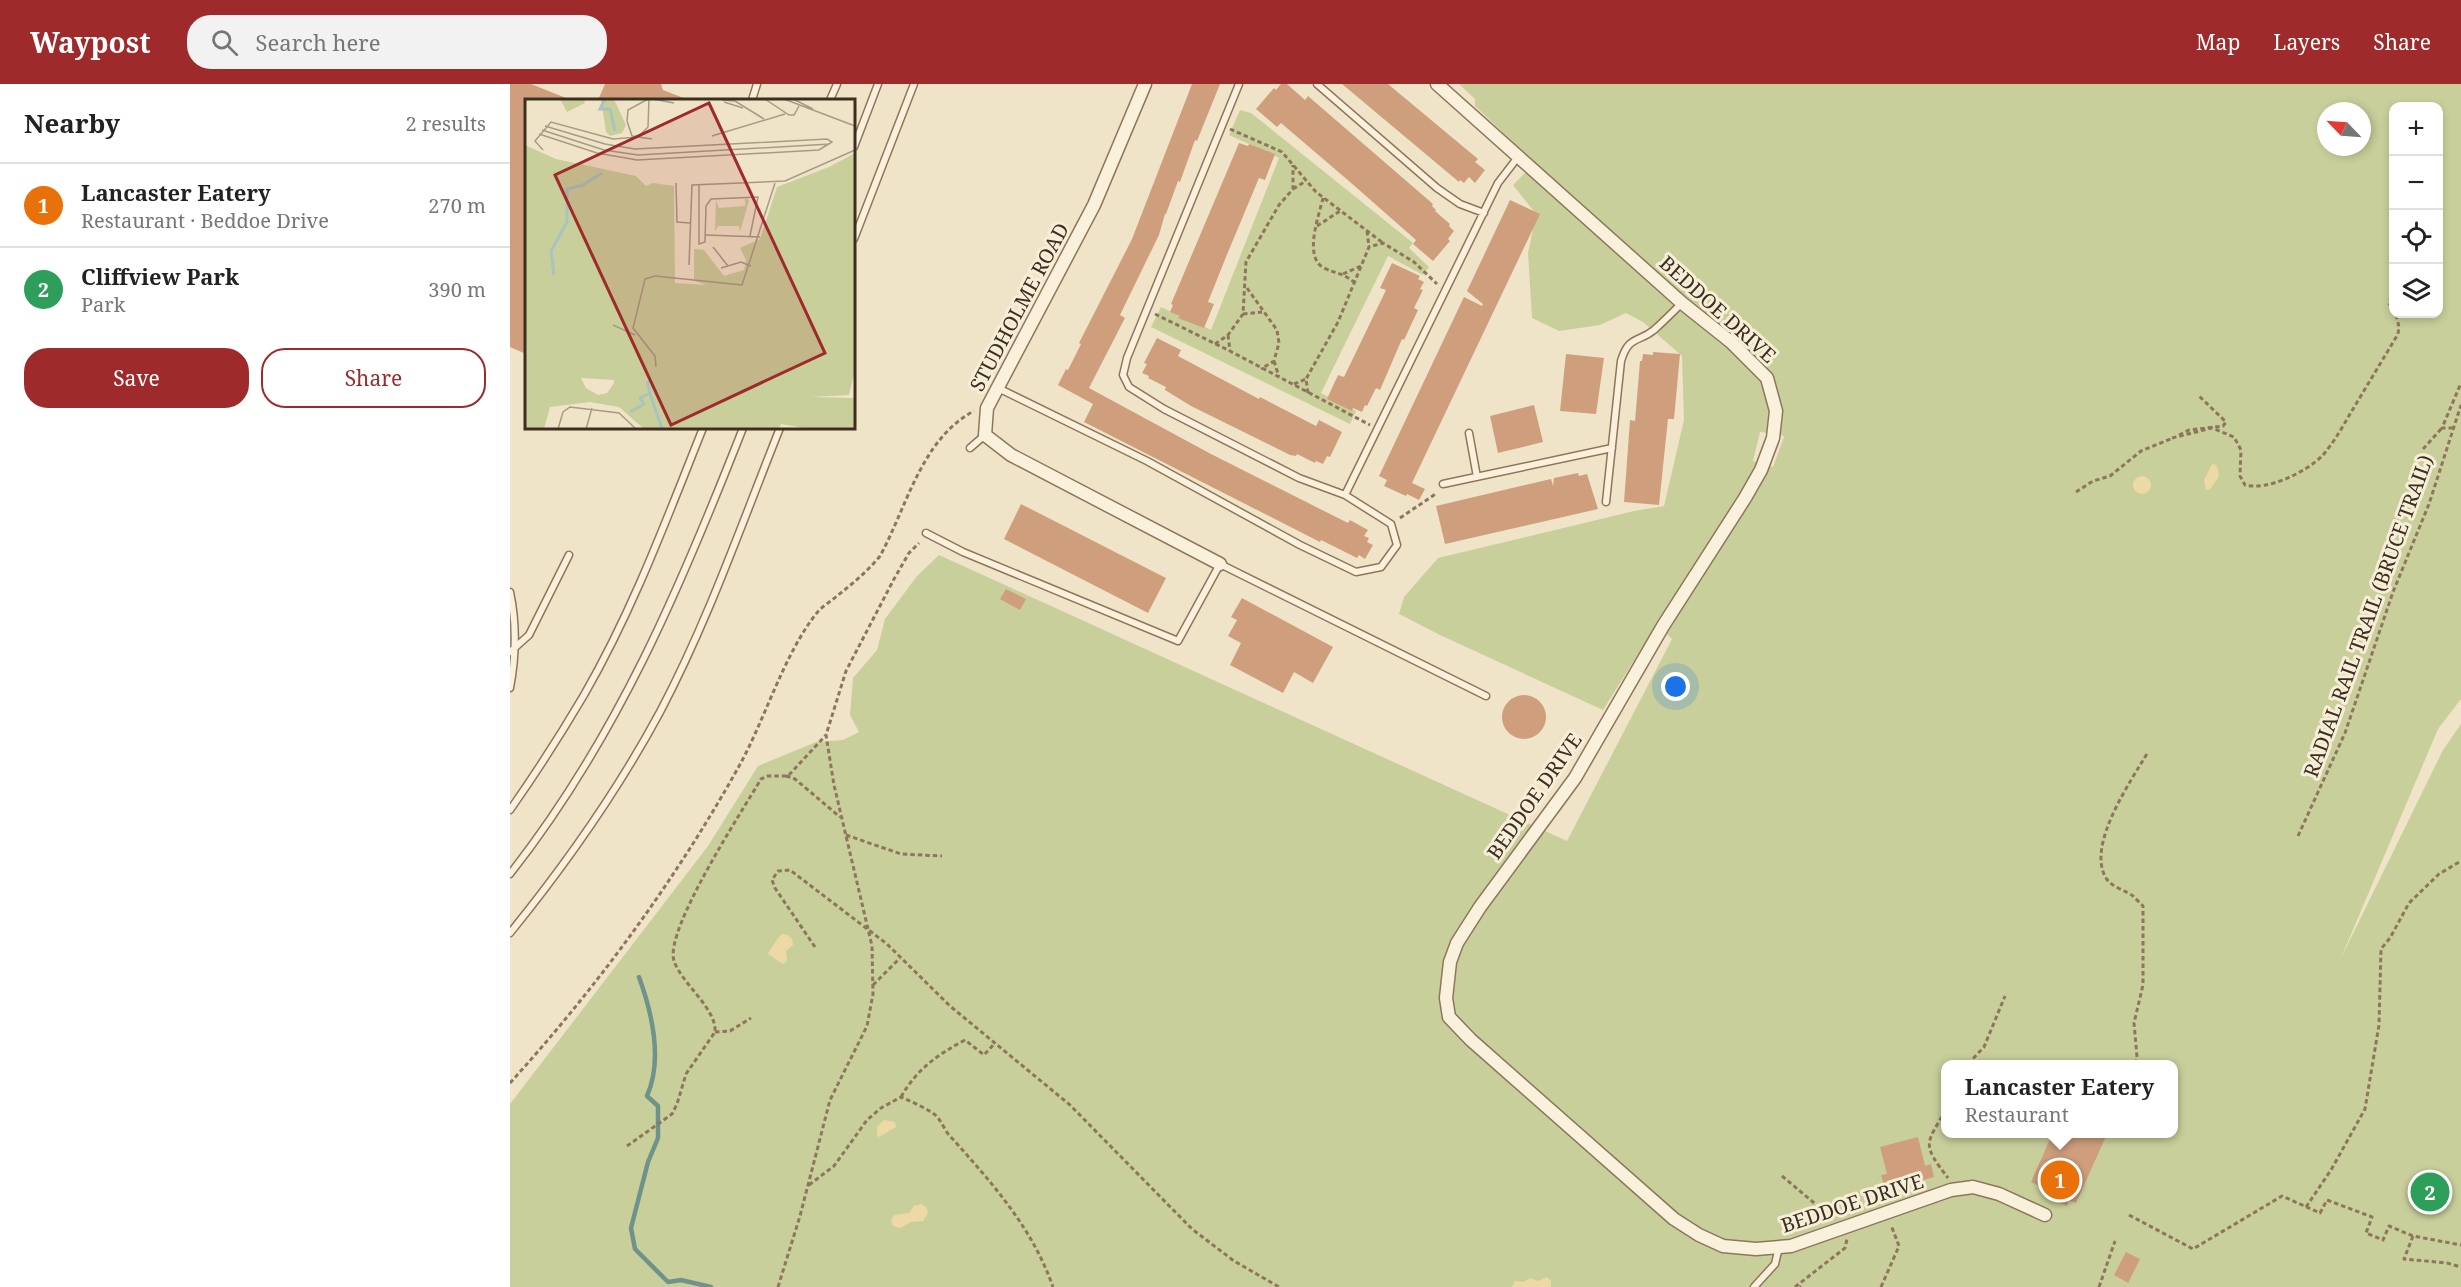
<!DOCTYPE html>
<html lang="en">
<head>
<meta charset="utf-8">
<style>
	:root { --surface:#fff; --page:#f2f2f2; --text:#222; --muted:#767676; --line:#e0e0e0; --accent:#9e2a2b }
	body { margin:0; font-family:"Noto Serif",serif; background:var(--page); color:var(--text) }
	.controls { position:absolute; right:18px; top:18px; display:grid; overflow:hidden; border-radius:12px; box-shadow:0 3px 9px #0003 }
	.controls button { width:54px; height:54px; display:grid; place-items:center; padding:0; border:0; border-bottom:2px solid var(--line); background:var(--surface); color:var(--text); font:30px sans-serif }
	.compass { position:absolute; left:1807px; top:18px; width:54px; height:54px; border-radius:50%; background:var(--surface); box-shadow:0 3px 9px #0003; rotate:295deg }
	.you { position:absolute; left:1166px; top:603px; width:21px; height:21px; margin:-15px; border:4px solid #fff; border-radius:50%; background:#1a73e8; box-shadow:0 0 0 9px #1a73e833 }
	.badge { display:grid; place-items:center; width:39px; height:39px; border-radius:50%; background:var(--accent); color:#fff; font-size:20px; font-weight:700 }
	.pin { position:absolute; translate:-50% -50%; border:3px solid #fff; box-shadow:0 2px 6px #0006 }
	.popup { position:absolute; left:1431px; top:976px; width:237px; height:78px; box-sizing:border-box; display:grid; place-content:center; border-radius:12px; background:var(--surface); filter:drop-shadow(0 2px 4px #0005); font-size:20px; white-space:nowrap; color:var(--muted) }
	.popup b { font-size:22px; color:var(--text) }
	.popup::after { content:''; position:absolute; left:50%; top:100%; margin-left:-12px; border:12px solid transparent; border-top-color:var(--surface) }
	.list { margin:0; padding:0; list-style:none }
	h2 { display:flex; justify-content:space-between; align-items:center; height:78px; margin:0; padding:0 24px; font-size:26px }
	h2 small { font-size:20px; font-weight:400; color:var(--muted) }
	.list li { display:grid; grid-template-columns:39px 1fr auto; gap:18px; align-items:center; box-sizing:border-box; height:84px; padding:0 24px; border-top:2px solid var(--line) }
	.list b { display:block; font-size:22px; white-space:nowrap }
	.list p { margin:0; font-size:20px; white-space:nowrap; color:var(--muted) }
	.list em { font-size:20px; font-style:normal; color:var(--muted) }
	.actions { display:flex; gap:12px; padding:18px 24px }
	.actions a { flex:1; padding:14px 0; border:2px solid var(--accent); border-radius:24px; text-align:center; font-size:21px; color:var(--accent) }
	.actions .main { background:var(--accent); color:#fff }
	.icon { flex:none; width:33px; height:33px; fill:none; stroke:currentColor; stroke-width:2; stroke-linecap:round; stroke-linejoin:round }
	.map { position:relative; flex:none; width:1951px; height:1203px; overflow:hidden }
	header { display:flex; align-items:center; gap:36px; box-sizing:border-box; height:84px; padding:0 30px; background:var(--accent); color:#fff }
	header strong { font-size:28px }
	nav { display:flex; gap:33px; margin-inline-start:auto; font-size:21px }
	.search { width:420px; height:54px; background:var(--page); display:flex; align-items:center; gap:15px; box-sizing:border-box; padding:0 21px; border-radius:24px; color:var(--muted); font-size:22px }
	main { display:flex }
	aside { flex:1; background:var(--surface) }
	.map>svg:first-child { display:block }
	.green { fill:#c9cf9b; fill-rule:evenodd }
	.sand { fill:#ecd9a5 }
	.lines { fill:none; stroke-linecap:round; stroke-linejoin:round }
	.stream { stroke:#6f938a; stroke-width:4.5 }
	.building { fill:#cf9f7d }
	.lane-casing { stroke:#8d765c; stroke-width:9 }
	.street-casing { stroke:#8d765c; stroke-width:15 }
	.path { stroke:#8d765c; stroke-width:3; stroke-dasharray:4.5 3; stroke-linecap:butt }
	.lane { stroke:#faf1dc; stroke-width:6 }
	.street { stroke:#faf1dc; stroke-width:12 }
	.labels { text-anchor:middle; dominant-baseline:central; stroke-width:6; stroke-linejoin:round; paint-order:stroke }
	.street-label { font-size:20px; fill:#3d2e20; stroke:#f7eed8 }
	.inset-river { fill:none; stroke:#a9c4bc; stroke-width:3 }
	.inset-road { fill:none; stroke:#a89b85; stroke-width:1.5 }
	.view { fill:#9e2a2b; fill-opacity:0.15; stroke:#9e2a2b; stroke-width:3 }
	.inset-edge { fill:none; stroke:#3d2e20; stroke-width:3 }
</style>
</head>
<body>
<header>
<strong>Waypost</strong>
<div class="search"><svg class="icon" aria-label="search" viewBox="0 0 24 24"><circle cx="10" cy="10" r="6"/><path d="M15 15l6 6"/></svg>Search here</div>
<nav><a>Map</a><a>Layers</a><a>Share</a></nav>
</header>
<main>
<aside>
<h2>Nearby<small>2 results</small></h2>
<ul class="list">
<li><span class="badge" style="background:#e8710a">1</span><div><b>Lancaster Eatery</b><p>Restaurant · Beddoe Drive</p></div><em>270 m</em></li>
<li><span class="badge" style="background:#2e9e5b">2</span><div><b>Cliffview Park</b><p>Park</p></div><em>390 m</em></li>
</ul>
<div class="actions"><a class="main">Save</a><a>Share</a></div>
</aside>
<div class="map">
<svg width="1951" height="1203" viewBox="0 0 1951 1203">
	<rect width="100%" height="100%" fill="#f0e4c8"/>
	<path class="green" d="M949,0H1951V615L1928,645L1831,874L1933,666L1951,640V1203H0V1020L198,762L248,682L306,658L333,656L349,648L340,631L343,594L367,566L375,535L407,492L429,471L1057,757L1162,555L1147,540L1093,626L930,551L889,530L894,513L928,474L1124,427L1154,422L1174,336L1172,272L1133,238L1116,229L1090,241L1049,247L1022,234L1018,169L1026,130L1003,101L1025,79L965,22V15ZM1884,22H1928V230H1884ZM1816,27H1852V63H1816ZM1250,348L1272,351L1274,353L1263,383L1243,377ZM1436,980H1664V1050H1436Z
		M730,26L741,29L903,159L899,164L919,183L913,191L878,172L811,309L846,327L840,340L641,243L651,223L701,246L769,74L719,51Z"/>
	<path class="sand" d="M1702,380L1706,381C1712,392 1707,396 1700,405L1696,406L1694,396Z
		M1623 401a9 9 0 1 1 18 0a9 9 0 1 1-18 0Z
		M272,850L278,851L282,855L283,861L276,867L277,877L273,880L258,870C259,867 269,852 272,850Z
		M374,1036L385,1038L386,1043L369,1053L367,1051V1043Z
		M411,1120L416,1123L418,1129L413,1137L401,1138L390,1144L383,1142L381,1137L384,1131L399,1129L404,1122Z
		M1037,1193L1041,1197V1203H1002L1005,1197L1013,1198L1020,1194L1028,1197Z"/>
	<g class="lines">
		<path class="stream" d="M129,893C142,929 153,976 137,1012L148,1022V1054L138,1078L121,1144L125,1165L158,1198L171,1196L201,1203"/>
	</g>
	<path class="building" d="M0,0H21L61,16H16V270L0,263Z
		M95,0H151L153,6L179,16H88Z
		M682,0H710L687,57L685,56L670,98L668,97L656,130H655L649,151L610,231L615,234L579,304L701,370L838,439L840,436L858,446L854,452L859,454L857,458L863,461L855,475L849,471L847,474L811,456L810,458L574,338L583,320L548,301L556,285L558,286L571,260L569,259L622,155Z
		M771,0H777L795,16L798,12L923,120L922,122L926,126L925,127L940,140L939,142L944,147L938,155L940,157L923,177L903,160L906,156L840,98L771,39L767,43L746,25L764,4L766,6Z
		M832,0H878L968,75L965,78L975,86L965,99L959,93L954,99L950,96L949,98Z
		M729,59L738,62L739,60L765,70L755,96L749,94L716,173L698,218L704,220L694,244L668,234L670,232L660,228L663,221L661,220Z
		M1000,116L1030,130L902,399L915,405L909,416L897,410L896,412L874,402L877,396L869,392L954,213L972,222L973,220L957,207Z
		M882,179L910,192L908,195L914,198L910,205L913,206L904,224L908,226L894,256L892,255L870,306L866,304L857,322L855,321L852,328L843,324L842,327L817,315L828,291L834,293L876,206L870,204Z
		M647,254L671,266L668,272L749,315L750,313L806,342L809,336L832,348L820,373L817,372L813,380L806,377L805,379L787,370L786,372L780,371L681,322L655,306L656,303L638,294L639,292L632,289L637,280L634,279Z
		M1143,268L1170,270L1164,335H1158L1149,421L1114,418L1120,336L1125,337L1130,277H1132L1133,270L1143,271Z
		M1056,270L1094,274L1086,330L1050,327Z
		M1024,321L1033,358L988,369L980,332Z
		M1068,389L1069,392L1077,390L1088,425L935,460L926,422L1041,395L1043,402L1044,394Z
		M511,420L656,494L638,529L494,455Z
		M496,505L516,515L510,526L490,515Z
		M732,514L823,563L803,599L784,588L773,609L720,581L731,559L718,552L727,536L721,533Z
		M992 633a22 22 0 1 1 44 0a22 22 0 1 1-44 0Z
		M1556,1050H1597L1566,1119L1559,1116L1557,1122L1544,1116L1547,1110L1521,1098L1540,1055L1551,1060Z
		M1408,1053L1415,1082L1421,1080L1424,1093L1375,1106L1371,1091L1377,1090L1370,1063Z
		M1616,1168L1630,1175L1618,1199L1604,1191Z"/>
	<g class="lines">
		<g class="lane-casing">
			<path id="lane" d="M807,0L927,104L950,120L974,129
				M242,16L247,0
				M320,16L327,0
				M344,63L368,0
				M344,155L404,0
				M488,304L637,377L790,461L846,488L871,483L887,461L881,440L835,411L789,394L654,325L619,303L613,291L617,274L729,0
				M959,349L967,393
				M460,364L475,351
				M933,400L1102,364
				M835,411L988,99L1008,73
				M1096,418L1111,277C1119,251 1128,259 1144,246C1154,237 1163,228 1172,219
				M416,449L453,468L668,557L710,480L976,612
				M0,508C7,541 6,572 0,604
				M0,568L19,551L59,471
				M0,726C26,689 51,650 74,611C123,526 157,434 193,344
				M0,790C107,654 171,502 233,344
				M0,849C56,780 108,706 150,628C198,537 232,439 270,344
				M1244,1203L1265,1180L1269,1163"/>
		</g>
		<g class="street-casing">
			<path id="street" d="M635,0L584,121L477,324L475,351L501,371L710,480
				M927,0L1172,219L1221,258L1257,294L1266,327L1263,354L1251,386L1235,414L1153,542L1065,694L970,823L947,859L940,878L936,914L939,933L961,956L1164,1135L1189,1151L1213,1162L1246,1165L1281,1162L1441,1106L1463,1103L1489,1110L1535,1131"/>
		</g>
		<path class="path" d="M720,45L772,68L806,108L873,159
			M783,105L796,97
			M813,114C809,132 793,173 814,184C826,190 831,188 844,198
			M807,142L830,127
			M857,147L859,163
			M833,190L851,182
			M737,204L767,246L769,259L764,277L751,285
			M1884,205L1879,219L1884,227
			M645,230L720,267L860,341
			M733,230L752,228
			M718,251L720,267
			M705,260L718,251L733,230L736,178L769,121L783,105V81
			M764,277L769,293
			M784,300L796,295
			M798,309L796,295L828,238L859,163L873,159L904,178L927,200
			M1943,344H1932L1951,299
			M1669,351L1679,346L1713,342L1716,338L1688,311
			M1662,354L1702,344L1724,353L1731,366L1730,392L1735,401C1757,407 1797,388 1813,371C1825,357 1834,340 1843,325C1858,300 1873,275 1888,250L1889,243L1886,230
			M1913,365L1932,344
			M1566,408L1583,397L1600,392L1631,367L1663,354
			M890,434L927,409
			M276,692L285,695L330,733
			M336,751L391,770L432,772
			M1788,752L1835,649L1883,508L1919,420L1951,321
			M305,863L265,804L262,796L268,787L280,786L377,860L440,922L560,1021L682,1145L724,1177L769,1203
			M363,901L390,874
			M205,948L220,947L241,934
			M1458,980L1474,963L1495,912
			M1625,980L1627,973L1624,939L1633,901V822C1630,819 1626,815 1623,812C1615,806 1601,803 1596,794C1576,761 1621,697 1638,668
			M0,999C87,903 165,797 228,684C255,636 273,572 306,530C311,523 320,518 327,512C342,500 357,488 370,472C397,423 411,355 464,327
			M391,1013C407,985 427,971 455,956L474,971L484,960
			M1436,1026C1415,1061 1412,1060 1438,1094
			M117,1062L162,1030L167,1020L176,990L205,948C207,925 172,900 164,877C154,846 233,726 251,695L258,692H278L316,651
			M1272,1092L1322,1134
			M299,1101L324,1082L357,1036L371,1024L391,1013C402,1018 414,1023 424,1030C431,1035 434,1046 440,1052C482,1099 522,1143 543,1203
			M1796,1123L1821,1086L1855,1025L1869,941L1871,865L1880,854L1899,819L1929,790L1951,777
			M1619,1131L1683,1165L1772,1112L1810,1129L1817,1116L1862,1133L1856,1149L1873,1156L1879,1142L1903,1152L1951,1161
			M1903,1152L1894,1175L1937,1179L1951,1183
			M268,1203L290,1132L320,1016L357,942L363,910L362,862L324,701L316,651L336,587L384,495L399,469L409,459
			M1285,1203L1335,1164L1337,1155
			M1290,1203L1291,1202
			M1371,1203L1389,1162L1381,1141
			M1589,1203L1605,1157"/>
		<use href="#lane" class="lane"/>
		<use href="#street" class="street"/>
	</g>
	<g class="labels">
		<g class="street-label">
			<text transform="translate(509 223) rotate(-62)">STUDHOLME ROAD</text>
			<text transform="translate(1208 225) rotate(42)">BEDDOE DRIVE</text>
			<text transform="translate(1858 532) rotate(-70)">RADIAL RAIL TRAIL (BRUCE TRAIL)</text>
			<text transform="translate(1024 712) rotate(-55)">BEDDOE DRIVE</text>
			<text transform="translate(1342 1119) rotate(-18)">BEDDOE DRIVE</text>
		</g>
	</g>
	<g transform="translate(15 15)">
		<rect width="330" height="330" fill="#f0e4c8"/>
		<path d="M35,0H59L60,4L42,13ZM76,0H89L101,26L97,34L85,37L81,33ZM0,46L31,60L111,77L121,87L128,84L149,87L150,184L182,186L169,182V150L179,151L199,177L219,171L221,161L215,149L235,140L252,88L304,68L330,54L329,275L324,296L286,298L329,299L330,330H285L256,325L254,330H119L94,308L65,303L25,308L19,330H0ZM56,279L89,281V284L82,294L73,296L61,289ZM220,99L224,101L215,133L214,127H193L190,132L191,101L194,109L220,107Z" fill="#c9cf9b" fill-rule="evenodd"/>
		<path class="inset-river" d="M80,0L75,10H85L90,32M29,176L26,152L42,123V90L58,86L77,74M125,295L137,330M105,313L119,305L115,299L125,294L122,282"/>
		<path class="inset-road" d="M123,0L103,11L102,22L107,37L127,40M128,0L149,4M240,0L264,16H269L274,7M259,0L330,27M268,0L288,10M197,1L210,2L239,20M199,3L218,9M17,31L79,51L113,56L305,45M14,35L72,54L112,61L294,51L307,43L302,40L110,50L80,45L20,27M187,37L260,15M18,51L10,42L26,23L88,40L113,38L123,28L124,0M151,84L152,123L165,124M174,85V145L180,143L181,107L186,100L233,98L225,137M181,136L235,138M188,148L203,167M164,166L167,86L260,82L330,51M196,169L216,163L226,167M88,226L110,236M131,268L130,257L108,229L120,180L130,177L217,186L250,84M33,330L38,313L45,308L94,314L111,330M61,330L67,309"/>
		<path class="view" d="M184,4L300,254L146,326L30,76Z"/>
		<rect width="330" height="330" class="inset-edge"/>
	</g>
</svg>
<div class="controls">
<button>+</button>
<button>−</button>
<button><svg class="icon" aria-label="locate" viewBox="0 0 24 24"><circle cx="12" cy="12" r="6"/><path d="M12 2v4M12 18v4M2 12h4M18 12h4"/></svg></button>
<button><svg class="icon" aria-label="layers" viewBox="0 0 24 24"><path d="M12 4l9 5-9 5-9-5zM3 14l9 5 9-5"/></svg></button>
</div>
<svg class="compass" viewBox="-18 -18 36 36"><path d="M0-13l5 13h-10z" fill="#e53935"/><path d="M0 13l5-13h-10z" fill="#767676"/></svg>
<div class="you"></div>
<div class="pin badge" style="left:1550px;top:1096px;background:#e8710a">1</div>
<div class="popup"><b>Lancaster Eatery</b>Restaurant</div>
<div class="pin badge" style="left:1920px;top:1108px;background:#2e9e5b">2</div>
</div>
</main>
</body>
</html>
